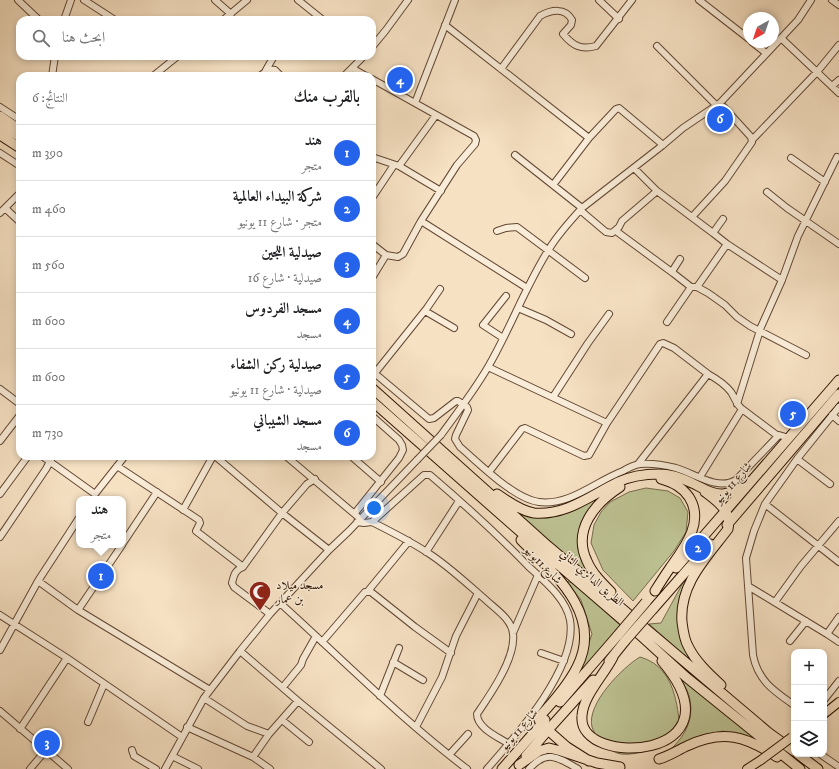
<!DOCTYPE html>
<html lang="ar">
<head>
<meta charset="utf-8">
<style>
	:root { --surface:#fff; --page:#f6f6f6; --text:#202124; --muted:#757577; --line:#e0e0e0; --accent:#2563eb }
	body { margin:0; font-family:"IM FELL DW Pica",Amiri,serif; background:var(--page); color:var(--text); direction:rtl }
	.controls { position:absolute; right:12px; bottom:12px; display:grid; overflow:hidden; border-radius:8px; box-shadow:0 2px 6px #0003 }
	.controls button { width:36px; height:36px; display:grid; place-items:center; padding:0; border:0; border-bottom:1px solid var(--line); background:var(--surface); color:var(--text); font:20px sans-serif }
	.compass { position:absolute; left:743px; top:12px; width:36px; height:36px; border-radius:50%; background:var(--surface); box-shadow:0 2px 6px #0003; rotate:220deg }
	.you { position:absolute; left:374px; top:508px; width:14px; height:14px; margin:-10px; border:3px solid #fff; border-radius:50%; background:#1a73e8; box-shadow:0 0 0 6px #1a73e833 }
	.badge { display:grid; place-items:center; width:26px; height:26px; border-radius:50%; background:var(--accent); color:#fff; font-size:13px; font-weight:700 }
	.pin { position:absolute; translate:-50% -50%; border:2px solid #fff; box-shadow:0 1px 4px #0006 }
	.popup { position:absolute; left:76px; top:496px; width:50px; height:52px; box-sizing:border-box; display:grid; place-content:center; border-radius:8px; background:var(--surface); filter:drop-shadow(0 1px 3px #0005); font-size:13px; white-space:nowrap; color:var(--muted) }
	.popup b { font-size:15px; color:var(--text) }
	.popup::after { content:''; position:absolute; left:50%; top:100%; margin-left:-8px; border:8px solid transparent; border-top-color:var(--surface) }
	.list { margin:0; padding:0; list-style:none }
	h2 { display:flex; justify-content:space-between; align-items:center; height:52px; margin:0; padding:0 16px; font-size:17px }
	h2 small { font-size:13px; font-weight:400; color:var(--muted) }
	.list li { display:grid; grid-template-columns:26px 1fr auto; gap:12px; align-items:center; box-sizing:border-box; height:56px; padding:0 16px; border-top:1px solid var(--line) }
	.list b { display:block; font-size:15px; white-space:nowrap }
	.list p { margin:0; font-size:13px; white-space:nowrap; color:var(--muted) }
	.list em { font-size:13px; font-style:normal; color:var(--muted) }
	.icon { flex:none; width:22px; height:22px; fill:none; stroke:currentColor; stroke-width:2; stroke-linecap:round; stroke-linejoin:round }
	.map { position:relative; flex:none; width:839px; height:769px; overflow:hidden; direction:ltr }
	.search { position:absolute; background:var(--surface); box-shadow:0 2px 6px #0003; left:16px; top:16px; width:360px; height:44px; display:flex; align-items:center; gap:10px; box-sizing:border-box; padding:0 14px; border-radius:12px; color:var(--muted); font-size:15px }
	.panel { position:absolute; background:var(--surface); box-shadow:0 2px 6px #0003; left:16px; top:72px; width:360px; height:388px; border-radius:12px; direction:rtl }
	.map>svg:first-child { display:block }
	.green { fill:#bdc293; stroke:#766b4b }
	.lines { fill:none; stroke-linecap:round; stroke-linejoin:round }
	.minor-casing { stroke:#624733; stroke-width:8 }
	.major-casing { stroke:#301403; stroke-width:10 }
	.highway-casing { stroke:#301403; stroke-width:11 }
	.minor { stroke:#f9ecd8; stroke-width:6 }
	.major { stroke:#f6e1c3; stroke-width:8 }
	.highway { stroke:#f6e1c3; stroke-width:9 }
	.minor-bridge-casing { stroke:#624733; stroke-width:8; stroke-linecap:butt }
	.major-bridge-casing { stroke:#301403; stroke-width:10; stroke-linecap:butt }
	.highway-bridge-casing { stroke:#301403; stroke-width:11; stroke-linecap:butt }
	.minor-bridge { stroke:#f9ecd8; stroke-width:6 }
	.major-bridge { stroke:#f6e1c3; stroke-width:8 }
	.highway-bridge { stroke:#f6e1c3; stroke-width:9 }
	.labels { text-anchor:middle; dominant-baseline:central; stroke-width:3; stroke-linejoin:round; paint-order:stroke }
	.street-label { font-size:12px; fill:#301403; stroke:#f9ecd8 }
	.poi-label { font-size:12px; fill:#301403; stroke:#f9ecd8; text-anchor:start }
</style>
</head>
<body>
<div class="map">
<svg width="839" height="769" viewBox="0 0 839 769">
	<rect width="100%" height="100%" fill="#f6e1c3"/>
	<filter id="stains"><feTurbulence type="fractalNoise" baseFrequency=".005" numOctaves="4"/><feColorMatrix values="0 0 0 0 .2 0 0 0 0 .09 0 0 0 0 .02 0 0 0 .5 -.17"/></filter>
	<radialGradient id="worn" r=".72"><stop offset=".6" stop-color="#630" stop-opacity="0"/><stop offset="1" stop-color="#630" stop-opacity=".3"/></radialGradient>
	<path class="green" d="M613,487C605,494 594,502 588,511C570,535 580,556 593,579L508,505L526,514L567,513L581,507Z
		M646,488L668,491L680,498L688,512L686,532L674,551L633,601L603,570L591,543L594,525L601,512L610,502L629,492Z
		M685,579L687,580L678,618L707,675L649,624L661,623Z
		M566,581L573,583L620,625L577,677L592,634L581,600Z
		M640,657C669,665 676,693 679,720C673,728 668,737 660,744C652,751 627,757 617,753C607,749 595,737 592,727C586,704 623,667 640,657Z
		M678,674L764,744L723,731L713,733L669,751C684,737 694,721 690,700C689,691 682,682 678,674Z"/>
	<g class="lines">
		<g class="minor-casing">
			<path id="minor" d="M18,0L39,20
				M84,0L115,20
				M215,0L231,14
				M298,0L323,20
				M599,0L619,19
				M699,0L749,39
				M832,0L839,5
				M64,20L71,0
				M223,20L247,0
				M445,25L589,138
				M781,38L839,93
				M752,42L766,53
				M657,46L716,105
				M372,47L386,30L408,0
				M352,68L364,56
				M501,69L540,16C551,10 565,7 572,20L571,25L563,34C573,46 581,50 596,46L632,0
				M266,70L274,56
				M52,76L55,56
				M153,76L178,56
				M260,76L269,69L275,70L281,76
				M344,76L352,68L366,76
				M372,79L474,136L476,140L475,144L457,165L421,221L403,254L398,257L386,255L372,244
				M832,86L839,80
				M415,103L455,0
				M0,107L20,120
				M752,140L817,72L839,45
				M0,153L20,166
				M515,155L582,208
				M372,157L399,166L441,191
				M791,158L825,182
				M399,166L436,115
				M634,168L657,191
				M553,185L589,138L616,109L619,108L663,145
				M767,192L787,208L839,244
				M372,198L394,165
				M5,208L20,222
				M580,210L606,232L612,233L619,227L622,221L657,191L713,233
				M0,213L20,193
				M692,217L725,181L752,142L751,137L720,103
				M723,219L713,233L727,244L782,280
				M421,221L527,288
				M497,231L506,228L517,227L585,278
				M616,231L673,273
				M680,259L673,270V273L691,287H697L708,293L725,305L737,317L750,326L806,355
				M372,278L386,255
				M697,287L727,244
				M518,308L546,320L571,334
				M425,311L454,328
				M667,322L691,287
				M503,338L483,325L506,296
				M488,367L607,423
				M372,371L429,419L434,418L456,401H458L467,407L468,410L456,435L455,439L460,447C479,463 514,499 539,502C570,506 596,481 623,471C628,468 634,465 640,464C652,463 664,465 676,468C694,473 717,491 736,480L779,435L789,438
				M375,373L427,308L440,289
				M0,389L20,404
				M553,397L588,343L609,314
				M737,404L761,327L782,280L798,236L837,157
				M832,415L839,421
				M441,435C457,413 474,391 488,367C511,328 526,284 551,246C560,232 571,220 582,208L663,145L683,128L720,103L798,20L811,0
				M0,441L20,415
				M42,456L95,494L125,456
				M215,456L282,513L329,550
				M351,456L381,482
				M287,457L357,516
				M638,464L708,374C717,379 725,384 731,392C735,398 736,404 742,409L778,436
				M117,466L199,520L200,523L196,531L243,567C235,570 234,575 232,583L234,587L270,614
				M489,472L522,429L525,428L584,456L589,455L607,423L660,344L663,343L674,348L708,374
				M700,477L742,409
				M830,484L797,459L839,407
				M0,494L28,456
				M765,504L839,562
				M183,510L213,456
				M355,513L399,458L403,450L402,445L399,440L372,416
				M357,522L364,523L372,522L424,475H430C464,504 497,534 528,566C543,580 566,598 570,620C578,667 517,735 487,769
				M372,522C390,531 408,540 425,551C448,565 467,584 487,601C497,610 512,620 513,634C516,658 490,695 477,714C477,728 498,737 509,744
				M0,537L46,469L53,456
				M123,543L157,492
				M426,552L459,501
				M243,567L282,513L307,484L315,479
				M38,581L78,610L210,690
				M748,586L827,634L839,642
				M368,591L409,541
				M775,602L801,566L839,521
				M280,603C342,659 401,719 467,769
				M78,610L122,545
				M0,615L67,658L182,737
				M513,633L538,575
				M827,634L839,617
				M790,641L806,621
				M322,642L365,592H371L415,627L451,653
				M0,650L38,581L79,518
				M240,651L298,701L381,769
				M541,653L564,661
				M393,662L423,680
				M283,687L301,665L303,659L316,636
				M380,696L399,648
				M204,698L247,726L269,734L298,701
				M824,700L839,681
				M794,705C774,691 758,681 753,655L746,558L754,531L765,504L797,459
				M0,711L68,769
				M282,720L309,742
				M88,722L104,684
				M187,727L253,757L270,769
				M416,727L442,677L456,636L478,593
				M20,729L67,658
				M132,750L134,756L156,769
				M820,754L839,767
				M449,755L468,734
				M172,756L198,769
				M253,757L269,734
				M30,769L46,750
				M165,769L204,698L240,651L270,614L329,550L349,531L417,460
				M529,769C547,749 558,757 578,769"/>
		</g>
		<g class="major-casing">
			<path id="major" d="M824,714L839,702
				M747,769L761,760"/>
		</g>
		<g class="highway-casing">
			<path id="highway" d="M0,116L20,130
				M0,125L20,137
				M0,135L20,148
				M372,388L548,546L769,733L794,751
				M372,401L533,543L640,635L686,677L800,769
				M705,492C717,501 732,511 728,529C707,557 679,584 682,622C683,630 684,639 688,646C695,661 709,674 721,685
				M497,494C507,501 521,511 534,513C566,516 591,495 618,482C631,476 645,474 659,474C670,474 682,478 692,483C701,487 712,495 723,494C731,493 740,488 748,484
				M727,525L839,394
				M521,540C554,573 604,615 577,667C568,685 554,701 540,716L539,720L541,724L567,747L589,761
				M676,568L839,380
				M655,591C660,583 665,575 670,568C684,548 705,522 689,497C682,487 674,483 661,479
				M611,592C602,583 592,573 587,561C572,530 595,503 620,487
				M653,609L710,544
				M613,657C604,675 583,696 582,716C577,769 746,760 662,661
				M609,661L625,641
				M560,702L618,635
				M798,754L818,769
				M526,756L548,730L593,680
				M659,759C669,756 678,750 687,746C723,729 746,736 777,757
				M519,765L539,751L549,748L561,751L597,763L620,767
				M502,769L545,720"/>
		</g>
		<use href="#minor" class="minor"/>
		<use href="#major" class="major"/>
		<use href="#highway" class="highway"/>
		<g class="minor-bridge-casing">
			<path id="minor-bridge" d="M417,460L441,435"/>
		</g>
		<g class="major-bridge-casing">
			<path id="major-bridge" d="M761,760L792,737"/>
		</g>
		<g class="highway-bridge-casing">
			<path id="highway-bridge" d="M618,635L646,602
				M625,641L653,609"/>
		</g>
		<use href="#minor-bridge" class="minor-bridge"/>
		<use href="#major-bridge" class="major-bridge"/>
		<use href="#highway-bridge" class="highway-bridge"/>
	</g>
	<defs>
		<g id="mosque-pin" transform="scale(1.15)"><path d="M0 17L-7.5 6A9.5 9.5 0 1 1 7.5 6Z" fill="#8f2418" stroke="#f9ecd8"/><path d="M3.5-4.9A6 6 0 1 0 3.5 4.9A5 5 0 1 1 3.5-4.9Z" fill="#fff"/></g>
	</defs>
	<g fill-rule="evenodd">
		<use href="#mosque-pin" x="260" y="592"/>
	</g>
	<g class="labels">
		<g class="street-label">
			<text transform="translate(733 483) rotate(-49)">شارع 11 يونيو</text>
			<text transform="translate(543 565) rotate(46)">شارع 11يونيو</text>
			<text transform="translate(592 578) rotate(41)">الطريق الدائري الثاني</text>
			<text transform="translate(519 730) rotate(-49)">شارع 11 يونيو</text>
		</g>
		<g class="poi-label">
			<text x="276" y="585">مسجد ميلاد<tspan x="276" dy="14">بن عمار</tspan></text>
		</g>
	</g>
	<rect width="100%" height="100%" filter="url(#stains)"/>
	<rect width="100%" height="100%" fill="url(#worn)"/>
</svg>
<div class="controls">
<button>+</button>
<button>−</button>
<button><svg class="icon" aria-label="layers" viewBox="0 0 24 24"><path d="M12 4l9 5-9 5-9-5zM3 14l9 5 9-5"/></svg></button>
</div>
<svg class="compass" viewBox="-18 -18 36 36"><path d="M0-13l5 13h-10z" fill="#e53935"/><path d="M0 13l5-13h-10z" fill="#757577"/></svg>
<div class="you"></div>
<div class="pin badge" style="left:101px;top:576px">1</div>
<div class="popup"><b>هند</b>متجر</div>
<div class="pin badge" style="left:698px;top:548px">2</div>
<div class="pin badge" style="left:47px;top:743px">3</div>
<div class="pin badge" style="left:400px;top:80px">4</div>
<div class="pin badge" style="left:793px;top:414px">5</div>
<div class="pin badge" style="left:720px;top:119px">6</div>
<div class="search"><svg class="icon" aria-label="search" viewBox="0 0 24 24"><circle cx="10" cy="10" r="6"/><path d="M15 15l6 6"/></svg>ابحث هنا</div>
<section class="panel">
<h2>بالقرب منك<small>النتائج: 6</small></h2>
<ul class="list">
<li><span class="badge">1</span><div><b>هند</b><p>متجر</p></div><em>390 m</em></li>
<li><span class="badge">2</span><div><b>شركة البيداء العالمية</b><p>متجر · شارع 11 يونيو</p></div><em>460 m</em></li>
<li><span class="badge">3</span><div><b>صيدلية اللجين</b><p>صيدلية · شارع 16</p></div><em>560 m</em></li>
<li><span class="badge">4</span><div><b>مسجد الفردوس</b><p>مسجد</p></div><em>600 m</em></li>
<li><span class="badge">5</span><div><b>صيدلية ركن الشفاء</b><p>صيدلية · شارع 11 يونيو</p></div><em>600 m</em></li>
<li><span class="badge">6</span><div><b>مسجد الشيباني</b><p>مسجد</p></div><em>730 m</em></li>
</ul>
</section>
</div>
</body>
</html>
